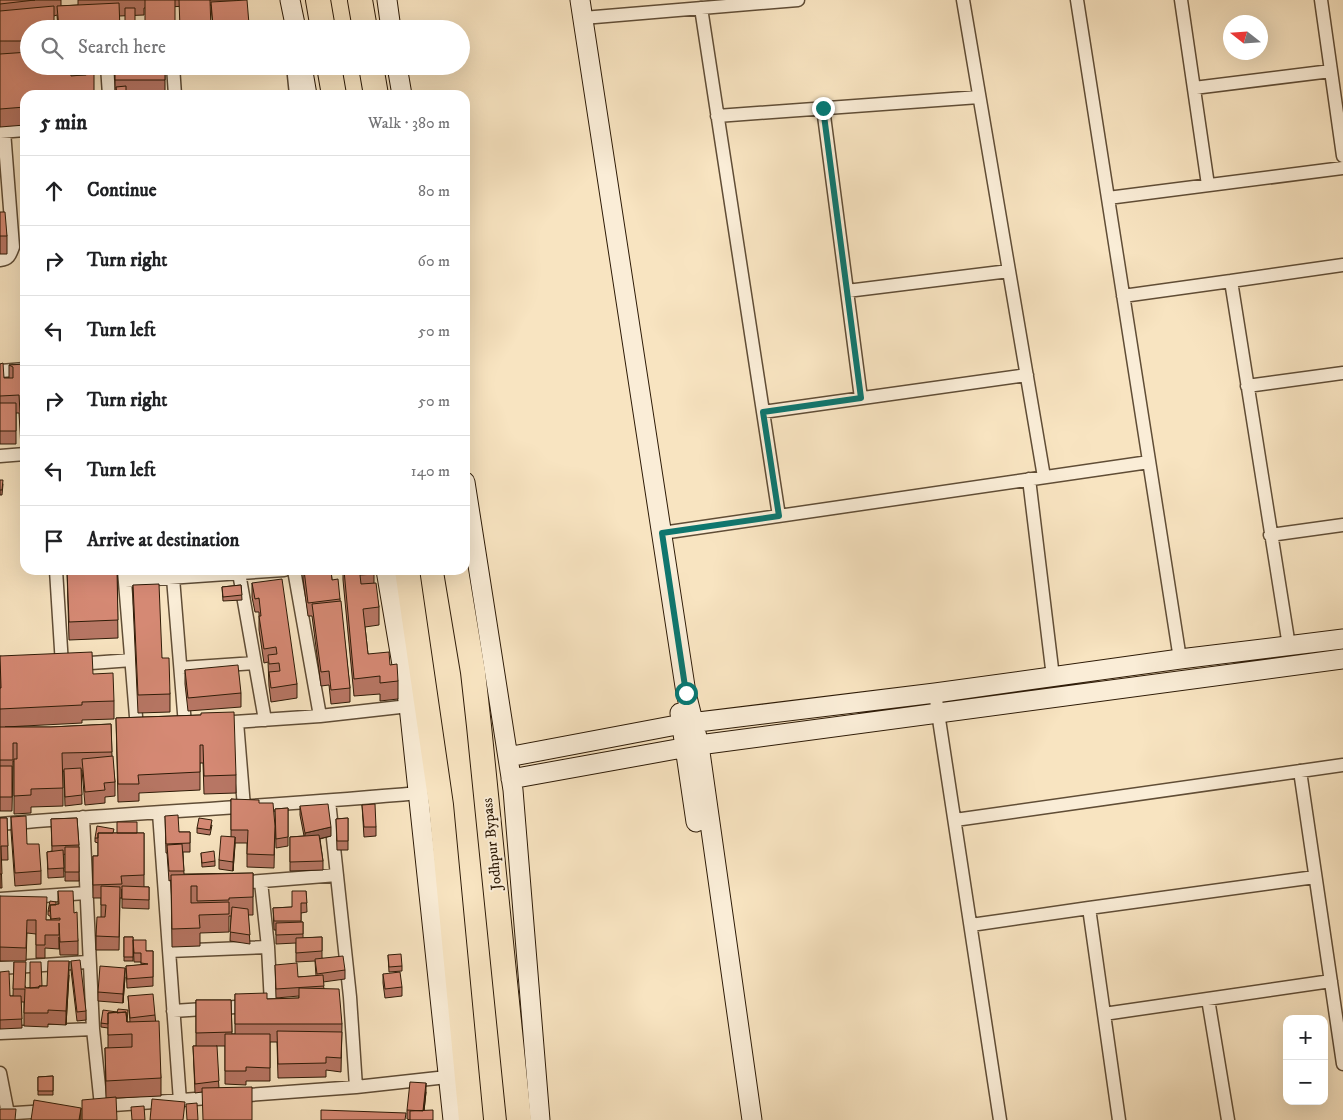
<!DOCTYPE html>
<html lang="en">
<head>
<meta charset="utf-8">
<style>
	:root { --surface:#fff; --page:#f6f6f6; --text:#202124; --muted:#757577; --line:#e0e0e0 }
	body { margin:0; font-family:"IM FELL DW Pica",serif; background:var(--page); color:var(--text) }
	.controls { position:absolute; right:15px; bottom:15px; display:grid; overflow:hidden; border-radius:10px; box-shadow:0 5px 20px #0002 }
	.controls button { width:45px; height:45px; display:grid; place-items:center; padding:0; border:0; border-bottom:1px solid var(--line); background:var(--surface); color:var(--text); font:25px sans-serif }
	.compass { position:absolute; left:1223px; top:15px; width:45px; height:45px; border-radius:50%; background:var(--surface); box-shadow:0 5px 20px #0002; rotate:287deg }
	.stop { position:absolute; width:15px; height:15px; margin:-11px; border:4px solid #0f766e; border-radius:50%; background:#fff }
	.stop.end { background:#0f766e; border-color:#fff; box-shadow:0 1px 5px #0008 }
	.list { margin:0; padding:0; list-style:none }
	h2 { display:flex; justify-content:space-between; align-items:center; height:65px; margin:0; padding:0 20px; font-size:21px }
	h2 small { font-size:16px; font-weight:400; color:var(--muted) }
	.list li { display:grid; grid-template-columns:32px 1fr auto; gap:15px; align-items:center; box-sizing:border-box; height:70px; padding:0 20px; border-top:1px solid var(--line) }
	.list b { display:block; font-size:19px; white-space:nowrap }
	.list em { font-size:16px; font-style:normal; color:var(--muted) }
	.icon { flex:none; width:28px; height:28px; fill:none; stroke:currentColor; stroke-width:2; stroke-linecap:round; stroke-linejoin:round }
	.map { position:relative; flex:none; width:1343px; height:1120px; overflow:hidden }
	.search { position:absolute; background:var(--surface); box-shadow:0 5px 20px #0002; left:20px; top:20px; width:450px; height:55px; display:flex; align-items:center; gap:12px; box-sizing:border-box; padding:0 18px; border-radius:28px; color:var(--muted); font-size:19px }
	.panel { position:absolute; background:var(--surface); box-shadow:0 5px 20px #0002; left:20px; top:90px; width:450px; height:485px; border-radius:15px }
	.map>svg:first-child { display:block }
	.lines { fill:none; stroke-linecap:round; stroke-linejoin:round }
	.street-casing { stroke:#604d36; stroke-width:15 }
	.secondary-casing { stroke:#2e1b07; stroke-width:21 }
	.highway-casing { stroke:#2e1b07; stroke-width:26 }
	.street { stroke:#faedd7; stroke-width:12 }
	.secondary { stroke:#faedd7; stroke-width:19 }
	.highway { stroke:#f8e4c1; stroke-width:24 }
	.wall { fill:#b77664; stroke:#2e1b07 }
	.shaded-wall { fill:#956051; stroke:#2e1b07 }
	.building { fill:#d58974; stroke:#2e1b07 }
	.route { stroke:#0f766e; stroke-width:6 }
	.labels { text-anchor:middle; dominant-baseline:central; stroke-width:4; stroke-linejoin:round; paint-order:stroke }
	.street-label { font-size:15px; fill:#2e1b07; stroke:#faedd7 }
</style>
</head>
<body>
<div class="map">
<svg width="1343" height="1120" viewBox="0 0 1343 1120">
	<rect width="100%" height="100%" fill="#f8e4c1"/>
	<filter id="stains"><feTurbulence type="fractalNoise" baseFrequency=".004" numOctaves="4"/><feColorMatrix values="0 0 0 0 .2 0 0 0 0 .09 0 0 0 0 .02 0 0 0 .5 -.17"/></filter>
	<radialGradient id="worn" r=".72"><stop offset=".6" stop-color="#630" stop-opacity="0"/><stop offset="1" stop-color="#630" stop-opacity=".3"/></radialGradient>
	<g class="lines">
		<g class="street-casing">
			<path id="street" d="M963,0L1044,477
				M1077,0L1180,659
				M1181,0L1208,185
				M1321,0L1343,156
				M701,8L779,516
				M583,18L798,0
				M107,66L109,95
				M173,66L175,95
				M293,66L296,95
				M1194,88L1331,71
				M823,108L861,398
				M717,116L979,97
				M0,132L25,130
				M1108,198L1343,168
				M0,260C9,259 10,255 13,247L4,131
				M1231,281L1343,265
				M847,291L1009,271
				M1123,296L1231,281L1289,646
				M0,371L25,369
				M1247,386L1343,373
				M763,412L1027,375
				M0,456L25,454
				M1029,479L1053,677
				M662,533L1149,462
				M1270,535L1343,525
				M56,570L62,665
				M124,570L137,729
				M294,570L320,716
				M239,573L265,720
				M173,578L185,725
				M125,581L284,570
				M77,664L132,660
				M181,668L255,663
				M935,693L1000,1120
				M237,722L244,807
				M219,723L320,716L409,706
				M1300,771L1343,1064
				M329,801L350,997L356,1087
				M159,813L180,1101
				M83,817L93,1029L101,1106
				M955,820L1343,765
				M0,824C139,812 279,806 418,793
				M261,882L268,947L271,1004
				M237,883L337,875
				M0,899L86,893
				M1089,908L1315,877
				M971,925L1089,908L1119,1120
				M169,951L268,947
				M0,968L87,962
				M1208,999L1228,1120
				M173,1011L251,1006
				M1104,1014L1331,981
				M0,1033L93,1029
				M0,1073L8,1114
				M100,1106L356,1087L447,1077
				M0,1114L47,1111"/>
		</g>
		<g class="secondary-casing">
			<path id="secondary" d="M290,0L296,29
				M387,0L391,29
				M580,0L686,693L699,745L752,1120
				M302,66L307,95
				M397,66L402,95
				M465,482L513,790L540,1120
				M386,570L409,706L453,1120
				M680,713L696,822
				M508,757L682,724L935,693L1180,659L1343,639
				M511,779L699,745L1343,659"/>
		</g>
		<g class="highway-casing">
			<path id="highway" d="M318,0L323,29
				M360,0L365,29
				M329,66L334,95
				M371,66L376,95
				M407,570L441,805L471,1120
				M456,570L473,672L479,726L519,1120"/>
		</g>
		<use href="#street" class="street"/>
		<use href="#secondary" class="secondary"/>
		<use href="#highway" class="highway"/>
	</g>
	<path class="wall" d="M0,0H61V6L78,5V0H235L249,24V29H213L211,5L144,8V15L119,16L120,29H58L57,15L54,16L29,29V66L71,76L86,75L25,95V125L0,127Z
		M115,66H165V70L147,69V70H165V92L141,94V95H116V94H115Z
		M0,212L7,236V254H0Z
		M0,364L4,378H9V365L25,364V447L21,448L19,413H16V444H0Z
		M0,480L3,484L2,495H0Z
		M67,570H117L118,638L69,640Z
		M303,570H331L332,580L340,599L350,688V702L331,704L329,685L321,686L312,616H308L303,579Z
		M343,570H374V583L379,607V625L365,627L368,654L390,665L398,681V699L380,701V694L354,696L343,580Z
		M252,583L297,684V698L271,702L269,686L268,662L264,663L259,630V612H255L252,597Z
		M133,585L162,658L170,694V712L138,713L133,603Z
		M241,585L242,600L223,601L222,587Z
		M0,656L93,674L114,701V719L82,720V723L5,727H51L111,724L112,756L115,782V796L105,797V803L85,805L82,770H81L82,804L65,806L64,771H63V806L31,807V813L14,814V761H13L12,811H0Z
		M185,670L241,693V707L188,711L185,684Z
		M201,715L236,775V793L204,794L203,763H200V790L139,793V801L118,802L116,718Z
		M231,799L259,803L275,826L274,868L247,867V843H235L233,871L219,869V860L231,837Z
		M362,805L376,827V836L364,837Z
		M300,806L331,836L320,839L323,861V870L290,871V837L304,836L300,815Z
		M288,808V846L276,848L275,809Z
		M165,816L179,832H190V852H183L184,874L253,873V915H248L250,944L230,941L231,916H229V932L200,933V946L172,947L171,880L169,881L167,853H166Z
		M11,817L27,844L41,871V884L15,886L11,831Z
		M0,818H7L8,860H1L2,888H0Z
		M77,818L79,847V881H65V854L63,855L64,877L48,878L47,852L52,851L51,819Z
		M348,818V850H337L336,819Z
		M212,825L210,835L197,833V828Z
		M114,833H144V887H149V909L122,908V889V898H120L119,950H96V936L101,917V898H93V856H98V843L95,842V838Z
		M201,853L215,861V866L202,867Z
		M58,891L74,913L78,941V955H60L59,937V949L45,948V958H36V934L27,933L26,961H0V896L46,920H51L50,916L48,915V911L56,905L58,904Z
		M306,891L307,912L301,913V922H303V938L322,937V958L345,970V979L323,982L324,989L342,1024L341,1072L326,1070V1077L278,1078L277,1042H270V1081H246V1085L225,1084V1046H216L219,1088L202,1092L195,1093L193,1046H196V1000H231L232,1034H235V994L267,999L299,998V996L276,998L275,965L298,977L316,976L315,961L296,962V943L276,944V930H274L273,908L292,907Z
		M124,937H133V961H124Z
		M133,940L146,951H153V986L127,988L126,966L141,965V962H134Z
		M388,955L402,966V971L389,972Z
		M71,961L86,1011V1020L77,1021L71,970Z
		M14,962L26,988L42,986H47L69,975L66,1025L48,1024V1027L24,1026V1002H21L22,1028L0,1029V972L10,996H13Z
		M383,974L402,987V996L385,998L383,983Z
		M125,977L123,1003L98,1001V992Z
		M128,996L155,1015L161,1078V1096L117,1098H106L105,1048H108V1028L101,1027V1023L130,1022Z
		M53,1076V1095H38V1077Z
		M426,1092L424,1111L433,1120H410L407,1119V1110Z"/>
	<path class="shaded-wall" d="M331,827V836L305,842V833Z
		M235,837V846L233,871V862Z
		M69,961V975L66,1025V1011Z
		M125,968V977L123,1003V994Z
		M426,1083V1092L423,1120V1112Z
		M81,1108V1120H79Z"/>
	<path class="building" d="M0,0H35L0,4Z
		M145,0H175V29H145Z
		M179,0H210L211,29H180Z
		M247,0L249,24L213,26L211,2Z
		M119,3L120,29H103V26L75,28V29H59L57,6Z
		M54,6V29H29V41H0V11Z
		M125,8H135V29H125Z
		M29,52V66H70L71,76L94,74V95H25V107L0,109V54Z
		M76,66H86V75H77Z
		M115,66H147V70H165V80H115Z
		M126,86V93L141,91V95H117L116,87Z
		M144,92H168V95H144Z
		M0,212H5L7,236H0Z
		M3,363L4,378H13V367L9,365L25,364V429L21,430L19,395L0,396V364Z
		M0,403H16V431H0Z
		M0,480H3L2,490H0Z
		M67,570H117L118,620L69,622Z
		M304,570H331L332,580L338,579L340,599L308,603Z
		M344,570H374V574L360,575L361,584L376,583L379,607L363,609L368,654L389,652L390,665L397,664L398,681L380,683V676L354,679Z
		M282,579L297,684L271,688L269,672L280,671L279,663L269,664L268,655L277,654L276,647L264,649L259,616H261L259,598L255,599L252,583Z
		M159,584L162,658H169L170,694L138,695L133,585Z
		M241,585L242,595L223,597L222,587Z
		M341,601L350,688L331,690L329,671L321,672L312,604Z
		M92,652L93,674L113,673L114,701L82,702V705L0,709V688H1L0,656Z
		M238,665L241,693L188,698L185,670Z
		M234,712L236,775L204,776L203,745H200V772L138,775L139,784H118L116,718L201,715V713Z
		M111,724L112,752L62,753L63,788L31,789V795L14,796V759H17V743H13V760H0V727H51Z
		M113,756L115,782L104,783L105,790L85,792L82,759Z
		M0,766H12V797H0Z
		M81,768L82,795L65,797L64,769Z
		M231,799L259,800V803H273L275,826L274,855L247,854L248,830H231Z
		M328,804L331,827L305,833L300,806Z
		M375,804L376,827H364L362,805Z
		M288,808V837L276,839L275,809Z
		M178,815L179,832H190V843L166,844L165,816Z
		M26,816L27,844H39L41,871L15,873L11,817Z
		M0,818H7L8,846H1L2,874H0Z
		M77,818L79,845L52,846L51,819Z
		M199,818L212,820L210,830L197,828Z
		M348,818V841H337L336,819Z
		M117,822H137V833H117Z
		M97,826L114,829L113,833H98V838H95Z
		M98,833H144V875L121,876L122,884L93,885V856H98Z
		M319,835L323,861L290,862V837Z
		M221,836L235,837L233,862L219,860Z
		M182,844L184,871H169L167,845Z
		M65,847H79V872H65Z
		M63,850L64,868L48,869L47,852Z
		M214,851L215,861L202,863L201,853Z
		M253,873V897L229,898V900L197,901V886H191V903L229,902V914L199,915L200,928L172,929L171,875Z
		M101,886L120,887L119,937L96,936L97,917H105L106,905H101Z
		M122,886L149,887V900L122,899Z
		M58,891H73L74,913L77,912L78,941L60,942L59,923V935H45V945H36V920H27L26,948L0,947V896L47,897L46,920H60V918L51,919L50,905L59,904Z
		M292,891H306L307,903H301V921H274L273,908L292,907Z
		M50,901L56,902V905H50V911H48Z
		M232,907L248,909L250,935L230,932Z
		M303,922V934L276,935V923Z
		M124,937H133V957H124Z
		M322,937V951L296,953V938Z
		M133,940H146V951H153V977L127,979L126,966L148,964L141,963V953H134Z
		M401,954L402,966L389,967L388,955Z
		M343,956L345,970L317,974L315,959Z
		M80,960L86,1011L77,1012L71,961Z
		M48,961H69L66,1011L48,1010V1013H24L25,989H13L14,962H26L25,988H39V986H47Z
		M30,962H41L42,986H39V987L30,988Z
		M297,963L298,977L323,975L324,986L276,989L275,965Z
		M100,966L125,968L123,994L98,992Z
		M9,971L10,996H21L22,1019L0,1020V972Z
		M400,972L402,987L385,989L383,974Z
		M299,988L339,989L342,1024H235V994L267,993V999L299,998Z
		M153,994L155,1015L130,1018L128,996Z
		M196,1000H231L232,1032L196,1033Z
		M118,1009L128,1010L127,1022L126,1012L117,1013Z
		M103,1010L117,1012L108,1013V1024L101,1023Z
		M126,1012L127,1022L159,1021L161,1078L106,1081L105,1048L132,1047V1034L108,1035V1013Z
		M277,1031L342,1032L341,1058L326,1057V1063L278,1064Z
		M225,1034H270V1068L246,1067V1071H225Z
		M193,1046H217L219,1081L195,1084Z
		M53,1076V1091H38V1077Z
		M410,1082L426,1083L423,1111L407,1110Z
		M252,1087V1120H203L202,1088Z
		M116,1097L117,1120H82V1100Z
		M152,1099L185,1102L183,1120H150Z
		M34,1100L81,1108L79,1120H31Z
		M197,1103L198,1120H187L186,1104Z
		M144,1106L145,1120H132L131,1107Z
		M0,1109H16L15,1120H0Z
		M321,1110L406,1113L405,1120H321Z
		M433,1110V1120H410V1111Z"/>
	<g class="lines">
		<path class="route" d="M686,693L662,533L779,516L763,412L861,398L823,108"/>
	</g>
	<g class="labels">
		<g class="street-label">
			<text transform="translate(492 844) rotate(-96)">Jodhpur Bypass</text>
		</g>
	</g>
	<rect width="100%" height="100%" filter="url(#stains)"/>
	<rect width="100%" height="100%" fill="url(#worn)"/>
</svg>
<div class="controls">
<button>+</button>
<button>−</button>
</div>
<svg class="compass" viewBox="-18 -18 36 36"><path d="M0-13l5 13h-10z" fill="#e53935"/><path d="M0 13l5-13h-10z" fill="#757577"/></svg>
<div class="stop" style="left:686px;top:693px"></div>
<div class="stop end" style="left:823px;top:108px"></div>
<div class="search"><svg class="icon" aria-label="search" viewBox="0 0 24 24"><circle cx="10" cy="10" r="6"/><path d="M15 15l6 6"/></svg>Search here</div>
<section class="panel">
<h2>5 min<small>Walk · 380 m</small></h2>
<ul class="list">
<li><svg class="icon" aria-label="ahead" viewBox="0 0 24 24"><path d="M12 20V5M6 11l6-6 6 6"/></svg><div><b>Continue</b></div><em>80 m</em></li>
<li><svg class="icon" aria-label="right" viewBox="0 0 24 24"><path d="M7 20v-9h11M14 6l5 5-5 5"/></svg><div><b>Turn right</b></div><em>60 m</em></li>
<li><svg class="icon" aria-label="left" viewBox="0 0 24 24"><path d="M17 20v-9H6M10 6l-5 5 5 5"/></svg><div><b>Turn left</b></div><em>50 m</em></li>
<li><svg class="icon" aria-label="right" viewBox="0 0 24 24"><path d="M7 20v-9h11M14 6l5 5-5 5"/></svg><div><b>Turn right</b></div><em>50 m</em></li>
<li><svg class="icon" aria-label="left" viewBox="0 0 24 24"><path d="M17 20v-9H6M10 6l-5 5 5 5"/></svg><div><b>Turn left</b></div><em>140 m</em></li>
<li><svg class="icon" aria-label="arrive" viewBox="0 0 24 24"><path d="M6 21V4h12l-3 4 3 4H6"/></svg><div><b>Arrive at destination</b></div></li>
</ul>
</section>
</div>
</body>
</html>
